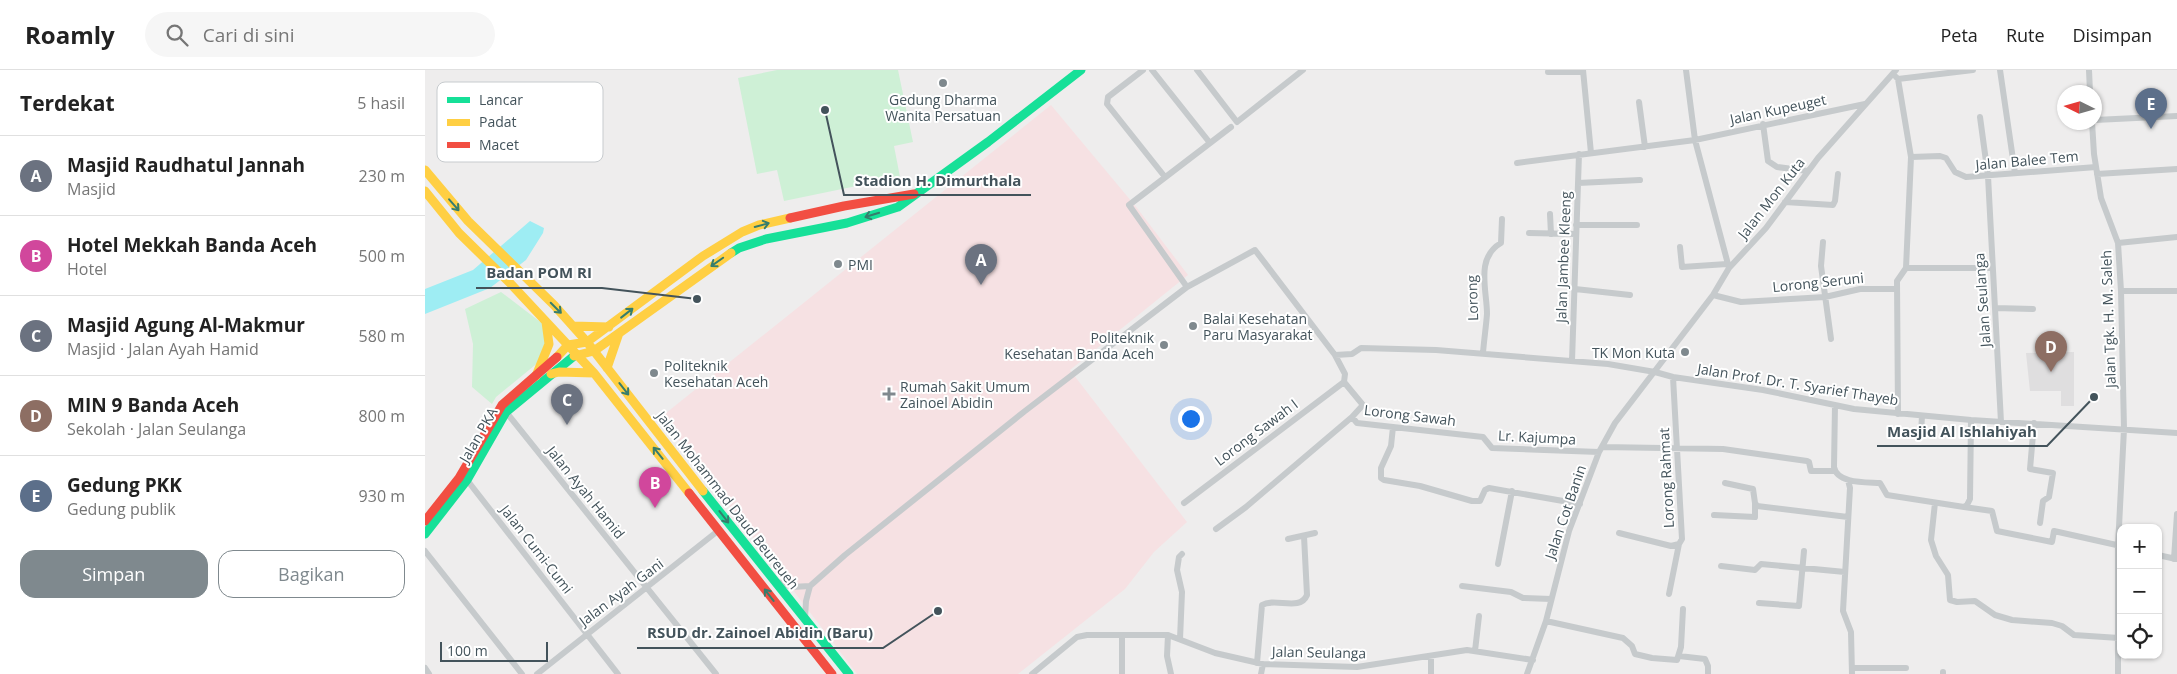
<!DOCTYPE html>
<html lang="id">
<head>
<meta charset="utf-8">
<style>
	:root { --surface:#fff; --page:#f6f6f6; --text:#222; --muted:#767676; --line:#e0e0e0; --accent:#7f898e }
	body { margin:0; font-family:"Open Sans",sans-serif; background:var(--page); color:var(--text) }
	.controls { position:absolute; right:15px; bottom:15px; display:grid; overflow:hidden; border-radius:10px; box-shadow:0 1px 4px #0004 }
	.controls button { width:45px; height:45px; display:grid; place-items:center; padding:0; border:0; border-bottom:1px solid var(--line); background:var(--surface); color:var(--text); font:25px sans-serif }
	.compass { position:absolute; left:1632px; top:15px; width:45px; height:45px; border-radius:50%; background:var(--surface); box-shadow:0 1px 4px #0004; rotate:275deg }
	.scale { position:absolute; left:15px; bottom:12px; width:108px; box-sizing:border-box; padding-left:5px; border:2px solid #43535b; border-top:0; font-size:14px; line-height:18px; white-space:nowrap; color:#43535b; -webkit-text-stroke:4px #fff; paint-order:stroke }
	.you { position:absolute; left:765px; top:348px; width:18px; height:18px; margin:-12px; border:4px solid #fff; border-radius:50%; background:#1a73e8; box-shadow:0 0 0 8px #1a73e833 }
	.badge { display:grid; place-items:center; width:32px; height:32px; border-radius:50%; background:var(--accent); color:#fff; font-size:16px; font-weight:700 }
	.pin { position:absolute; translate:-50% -41px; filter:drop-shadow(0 1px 2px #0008) }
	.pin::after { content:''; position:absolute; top:26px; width:18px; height:15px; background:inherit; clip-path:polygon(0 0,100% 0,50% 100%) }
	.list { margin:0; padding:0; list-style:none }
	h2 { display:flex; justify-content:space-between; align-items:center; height:65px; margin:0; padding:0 20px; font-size:21px }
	h2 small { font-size:16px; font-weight:400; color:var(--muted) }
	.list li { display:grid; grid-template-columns:32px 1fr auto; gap:15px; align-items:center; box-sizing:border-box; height:80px; padding:0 20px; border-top:1px solid var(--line) }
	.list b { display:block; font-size:19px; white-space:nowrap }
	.list p { margin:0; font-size:16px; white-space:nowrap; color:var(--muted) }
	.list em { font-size:16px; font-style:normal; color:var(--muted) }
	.actions { display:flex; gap:10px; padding:15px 20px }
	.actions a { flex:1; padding:11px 0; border:1px solid var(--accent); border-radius:15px; text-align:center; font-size:18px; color:var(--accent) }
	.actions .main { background:var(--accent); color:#fff }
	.icon { flex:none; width:28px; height:28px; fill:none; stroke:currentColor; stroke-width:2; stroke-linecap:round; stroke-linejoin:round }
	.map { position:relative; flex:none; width:1752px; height:604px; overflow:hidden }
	header { display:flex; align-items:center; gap:30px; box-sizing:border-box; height:70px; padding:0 25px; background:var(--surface); border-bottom:1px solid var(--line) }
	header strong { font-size:24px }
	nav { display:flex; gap:28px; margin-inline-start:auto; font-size:18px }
	.search { width:350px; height:45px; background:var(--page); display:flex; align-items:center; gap:12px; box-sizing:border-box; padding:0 18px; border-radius:28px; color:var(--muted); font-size:19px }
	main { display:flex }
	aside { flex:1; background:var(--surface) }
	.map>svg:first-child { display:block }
	.education { fill:#dfdedf }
	.medical { fill:#f6e1e3 }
	.green { fill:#cef0d6 }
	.water { fill:#9eedf3 }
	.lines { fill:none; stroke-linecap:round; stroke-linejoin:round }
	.street { stroke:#c6cacc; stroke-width:6 }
	.fast { stroke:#16e098; stroke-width:9 }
	.slow { stroke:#ffcf43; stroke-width:9 }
	.jam { stroke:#f24e42; stroke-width:9 }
	.oneway { stroke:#367d6d }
	.poi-dot { fill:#7f898e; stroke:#fff; stroke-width:2 }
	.labels { text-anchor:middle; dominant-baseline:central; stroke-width:4; stroke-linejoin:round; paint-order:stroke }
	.poi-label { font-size:14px; fill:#43535b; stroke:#fff; text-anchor:start }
	.street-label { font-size:14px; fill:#43535b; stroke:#fff }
	.key { fill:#fff; stroke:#c7cbce; stroke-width:1 }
	.key-label { font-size:14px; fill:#43535b }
	.leader { fill:none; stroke:#43535b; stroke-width:2 }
	.callout-dot { fill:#43535b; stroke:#fff; stroke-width:2 }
	.callout-label { font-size:15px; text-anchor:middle; font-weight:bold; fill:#43535b; stroke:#fff; stroke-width:4; stroke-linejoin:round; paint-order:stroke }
</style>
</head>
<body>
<header>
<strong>Roamly</strong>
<div class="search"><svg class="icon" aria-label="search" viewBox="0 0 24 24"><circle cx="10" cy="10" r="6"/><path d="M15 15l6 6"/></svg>Cari di sini</div>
<nav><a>Peta</a><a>Rute</a><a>Disimpan</a></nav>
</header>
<main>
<aside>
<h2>Terdekat<small>5 hasil</small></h2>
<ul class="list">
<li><span class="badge" style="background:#6b7280">A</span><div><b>Masjid Raudhatul Jannah</b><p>Masjid</p></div><em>230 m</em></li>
<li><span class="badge" style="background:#d1479c">B</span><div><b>Hotel Mekkah Banda Aceh</b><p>Hotel</p></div><em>500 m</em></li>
<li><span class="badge" style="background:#6b7280">C</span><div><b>Masjid Agung Al-Makmur</b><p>Masjid · Jalan Ayah Hamid</p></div><em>580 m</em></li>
<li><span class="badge" style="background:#8d6e63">D</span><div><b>MIN 9 Banda Aceh</b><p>Sekolah · Jalan Seulanga</p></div><em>800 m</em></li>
<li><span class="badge" style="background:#5c6f8a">E</span><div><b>Gedung PKK</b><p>Gedung publik</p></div><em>930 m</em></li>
</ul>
<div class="actions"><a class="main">Simpan</a><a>Bagikan</a></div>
</aside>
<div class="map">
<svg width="1752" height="604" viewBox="0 0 1752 604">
	<rect width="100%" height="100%" fill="#eeeded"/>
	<path class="education" d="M1649,282V336H1636V321H1605L1601,283Z"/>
	<path class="medical" d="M626,35L712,138L763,205L645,300L762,452L729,482L700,519L593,604H432L236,347Z"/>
	<path class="green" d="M352,0H473L488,72L469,76L475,107L359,131L352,100L332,104L313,8Z
		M76,222L118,254L124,265L115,291L71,327L67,334L47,317L48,274L40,239Z"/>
	<path class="water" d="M105,151L119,158L118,163L101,190L65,218L0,244V219L48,200Z"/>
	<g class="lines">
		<path class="street" d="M718,0L683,27L682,34L740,107
			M727,0L785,73
			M772,0L812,52L878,0
			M1158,0L1166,83
			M1261,0L1270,70L1304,198
			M1575,0L1590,103
			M1664,0L1665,22
			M1123,2H1158
			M1471,7L1473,9L1548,0
			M1473,9L1486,87L1481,198L1472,211L1473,344
			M1214,32L1220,77
			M1555,47L1563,106L1576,352
			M1670,50L1752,46
			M1667,52L1669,84L1676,128L1693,173L1696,221L1699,359L1693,476V604
			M1338,54L1343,91L1352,97L1383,101
			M1486,87L1515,86L1521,88L1530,102L1541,107L1671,97
			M1092,93L1270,70L1440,34
			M1672,104L1752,99
			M1153,113L1215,110
			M1360,132L1408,135L1410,131L1413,104
			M1125,144L1126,164
			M1151,155H1212
			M1104,163L1151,164
			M1398,172L1396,196L1406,269
			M1693,173L1752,167
			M1255,177L1257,197L1302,194
			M1481,198H1567
			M762,217L704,135L806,57
			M1150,219L1205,225
			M1696,221H1752
			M1288,225L1316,232L1400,227L1435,219H1472
			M1570,238L1608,239
			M1058,283C1059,270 1061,257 1062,244C1062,220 1050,188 1076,173L1077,149
			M910,285L927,284L936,278L1011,280L1183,294L1230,302L1248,307L1338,320L1429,339L1546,350L1752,363
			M1147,291L1154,84
			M1410,335L1409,397C1412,414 1442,412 1455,413L1462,425L1539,437L1542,435L1545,429L1546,350
			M81,342L291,604
			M1609,353L1605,399L1628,403L1624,427L1618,431L1615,453
			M968,357L966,376L956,398V408L959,410L995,416L1047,431H1055L1060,420L1064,418L1155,434
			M1496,364L1497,346
			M1177,377L1298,379L1382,391L1384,392L1386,401H1410
			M42,410L193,604
			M1423,410L1425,418L1418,541L1426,562L1427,604
			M1300,413L1328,419L1330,433L1332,436L1423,447
			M759,433L919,312
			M1510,433L1506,470L1511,486L1523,505L1525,530L1532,532L1550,531L1570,545L1587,550L1627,553L1637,556L1649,565L1694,568
			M1539,437L1567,441L1572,461L1627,472L1629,461L1696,476
			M1289,445L1330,447V433
			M791,459L821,437L927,347
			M1194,463L1246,476L1254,474L1257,469L1248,307
			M863,469L890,463
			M0,481L97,604
			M1733,485L1751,489
			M1749,489L1752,444
			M1073,494L1087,421
			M1296,496L1330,500L1336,494L1420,502
			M353,512L367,517L385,516
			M1037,516L1086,522L1098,528L1126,529
			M1244,524L1254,474
			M1334,533L1374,536L1379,481
			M380,548L381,531L385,516L420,485L600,341L762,217L830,180L910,285L920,304L919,312L938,335L927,347L932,353L1058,367L1067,378L1174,382
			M1121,551L1198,568L1207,576L1210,584L1227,588L1252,590L1256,577L1258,539
			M697,565V604
			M743,565L742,586L746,604
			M755,569L757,522L752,500L754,487L757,484
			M1050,581L1054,546
			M1006,586V604
			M1254,586L1280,589L1283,596V604
			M832,593L837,535C850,527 875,542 882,525L879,466
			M0,598L4,604
			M1427,598H1481
			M112,604L294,460
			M607,604L652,567L662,565H743L790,583L838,594L932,597L1042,580L1108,590
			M836,604L838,594
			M1102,604L1121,551L1144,461L1174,382L1190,353L1288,225L1304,198L1341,158L1393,88L1471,0
			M1518,604V602"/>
		<path class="fast" d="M306,183L314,178L341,169L422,153L473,137L563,72L656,0
			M278,421L424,604
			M0,464L42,410L81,342L149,286"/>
		<path class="slow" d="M0,100L43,151L129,235L162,272L278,421
			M0,121L34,163L86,214L169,303L264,423
			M148,256L184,257
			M149,286L169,281L306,183
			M132,287L143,275L162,272L278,186L317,162L334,155L365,148
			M182,298L194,263
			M126,304L134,302L169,303
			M111,306L124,274L121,252"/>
		<path class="jam" d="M365,148L419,136L489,124
			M264,423L407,604
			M0,451L34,408L77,335L132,287"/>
	</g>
	<defs><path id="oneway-shaft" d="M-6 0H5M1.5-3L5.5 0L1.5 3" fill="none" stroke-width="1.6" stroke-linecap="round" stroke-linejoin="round" transform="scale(1.25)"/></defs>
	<g class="oneway">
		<use href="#oneway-shaft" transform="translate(29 135) rotate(49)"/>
		<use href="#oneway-shaft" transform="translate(447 145) rotate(163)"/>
		<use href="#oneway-shaft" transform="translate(337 155) rotate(-15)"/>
		<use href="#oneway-shaft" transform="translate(292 192) rotate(145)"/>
		<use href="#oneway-shaft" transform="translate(131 238) rotate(45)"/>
		<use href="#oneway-shaft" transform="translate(202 243) rotate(-38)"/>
		<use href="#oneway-shaft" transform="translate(199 319) rotate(52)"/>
		<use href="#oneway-shaft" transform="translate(233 383) rotate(-129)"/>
		<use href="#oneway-shaft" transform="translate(299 447) rotate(52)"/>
		<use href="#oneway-shaft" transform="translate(344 525) rotate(-128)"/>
	</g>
	<g class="poi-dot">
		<circle cx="518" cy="13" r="5"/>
		<circle cx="413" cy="194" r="5"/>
		<circle cx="768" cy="256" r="5"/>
		<circle cx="739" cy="275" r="5"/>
		<circle cx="1260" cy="282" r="5"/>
		<circle cx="229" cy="303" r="5"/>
		<path d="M461.5 316.5h5v5h5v5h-5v5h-5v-5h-5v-5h5z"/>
	</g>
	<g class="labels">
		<g class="poi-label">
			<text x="518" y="29" text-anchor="middle">Gedung Dharma<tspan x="518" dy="16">Wanita Persatuan</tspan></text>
			<text x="423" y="194">PMI</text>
			<text x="778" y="248">Balai Kesehatan<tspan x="778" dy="16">Paru Masyarakat</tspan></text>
			<text x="729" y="267" text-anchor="end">Politeknik<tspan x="729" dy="16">Kesehatan Banda Aceh</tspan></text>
			<text x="1250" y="282" text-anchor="end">TK Mon Kuta</text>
			<text x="239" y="295">Politeknik<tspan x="239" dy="16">Kesehatan Aceh</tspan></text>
			<text x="475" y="316">Rumah Sakit Umum<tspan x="475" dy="16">Zainoel Abidin</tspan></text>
		</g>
		<g class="street-label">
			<text transform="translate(1353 39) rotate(-12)">Jalan Kupeuget</text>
			<text transform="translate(1602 90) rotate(-5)">Jalan Balee Tem</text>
			<text transform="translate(1346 128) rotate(-52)">Jalan Mon Kuta</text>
			<text transform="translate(1138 187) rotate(-88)">Jalan Jambee Kleeng</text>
			<text transform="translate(1393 212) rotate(-6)">Lorong Seruni</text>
			<text transform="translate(1047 228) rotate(-92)">Lorong</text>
			<text transform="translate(1557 230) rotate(-94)">Jalan Seulanga</text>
			<text transform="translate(1683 249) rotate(-92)">Jalan Tgk. H. M. Saleh</text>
			<text transform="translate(1373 314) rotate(9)">Jalan Prof. Dr. T. Syarief Thayeb</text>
			<text transform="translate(985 345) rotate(7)">Lorong Sawah</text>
			<text transform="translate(831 362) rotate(-37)">Lorong Sawah I</text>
			<text transform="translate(53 365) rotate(-60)">Jalan PKA</text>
			<text transform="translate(1112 367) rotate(3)">Lr. Kajumpa</text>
			<text transform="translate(1241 408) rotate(-93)">Lorong Rahmat</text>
			<text transform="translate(161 422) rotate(51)">Jalan Ayah Hamid</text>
			<text transform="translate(303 430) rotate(52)">Jalan Mohammad Daud Beureueh</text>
			<text transform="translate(1140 442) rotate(-71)">Jalan Cot Banin</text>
			<text transform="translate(112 479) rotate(52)">Jalan Cumi-Cumi</text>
			<text transform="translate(196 522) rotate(-37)">Jalan Ayah Gani</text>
			<text transform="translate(894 582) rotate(1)">Jalan Seulanga</text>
		</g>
	</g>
	<rect x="12" y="12" width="166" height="80" rx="8" class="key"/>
	<rect x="22" y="27" width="23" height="6" fill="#16e098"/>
	<rect x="22" y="49" width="23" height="7" fill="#ffcf43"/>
	<rect x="22" y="72" width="23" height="6" fill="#f24e42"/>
	<g class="key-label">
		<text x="54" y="35">Lancar</text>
		<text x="54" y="57">Padat</text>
		<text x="54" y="80">Macet</text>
	</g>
	<path class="leader" d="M400 40L419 125H606M272 229L177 218H51M1669 327L1622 376H1452M513 541L458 578H212"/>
	<g class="callout-dot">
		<circle cx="400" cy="40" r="5"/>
		<circle cx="272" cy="229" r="5"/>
		<circle cx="1669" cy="327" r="5"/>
		<circle cx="513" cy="541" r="5"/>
	</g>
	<g class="callout-label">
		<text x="513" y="116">Stadion H. Dimurthala</text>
		<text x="114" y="208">Badan POM RI</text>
		<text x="1537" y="367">Masjid Al Ishlahiyah</text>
		<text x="335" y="568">RSUD dr. Zainoel Abidin (Baru)</text>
	</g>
</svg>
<div class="controls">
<button>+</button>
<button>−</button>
<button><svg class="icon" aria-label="locate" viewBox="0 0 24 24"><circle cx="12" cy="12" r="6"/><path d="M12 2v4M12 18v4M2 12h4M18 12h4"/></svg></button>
</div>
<svg class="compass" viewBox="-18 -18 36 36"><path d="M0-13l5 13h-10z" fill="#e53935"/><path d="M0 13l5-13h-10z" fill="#767676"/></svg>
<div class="scale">100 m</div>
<div class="you"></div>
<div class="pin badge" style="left:556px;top:215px;background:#6b7280">A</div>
<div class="pin badge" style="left:230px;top:438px;background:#d1479c">B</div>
<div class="pin badge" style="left:142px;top:355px;background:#6b7280">C</div>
<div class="pin badge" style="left:1626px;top:302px;background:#8d6e63">D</div>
<div class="pin badge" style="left:1726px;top:59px;background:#5c6f8a">E</div>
</div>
</main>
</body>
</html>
